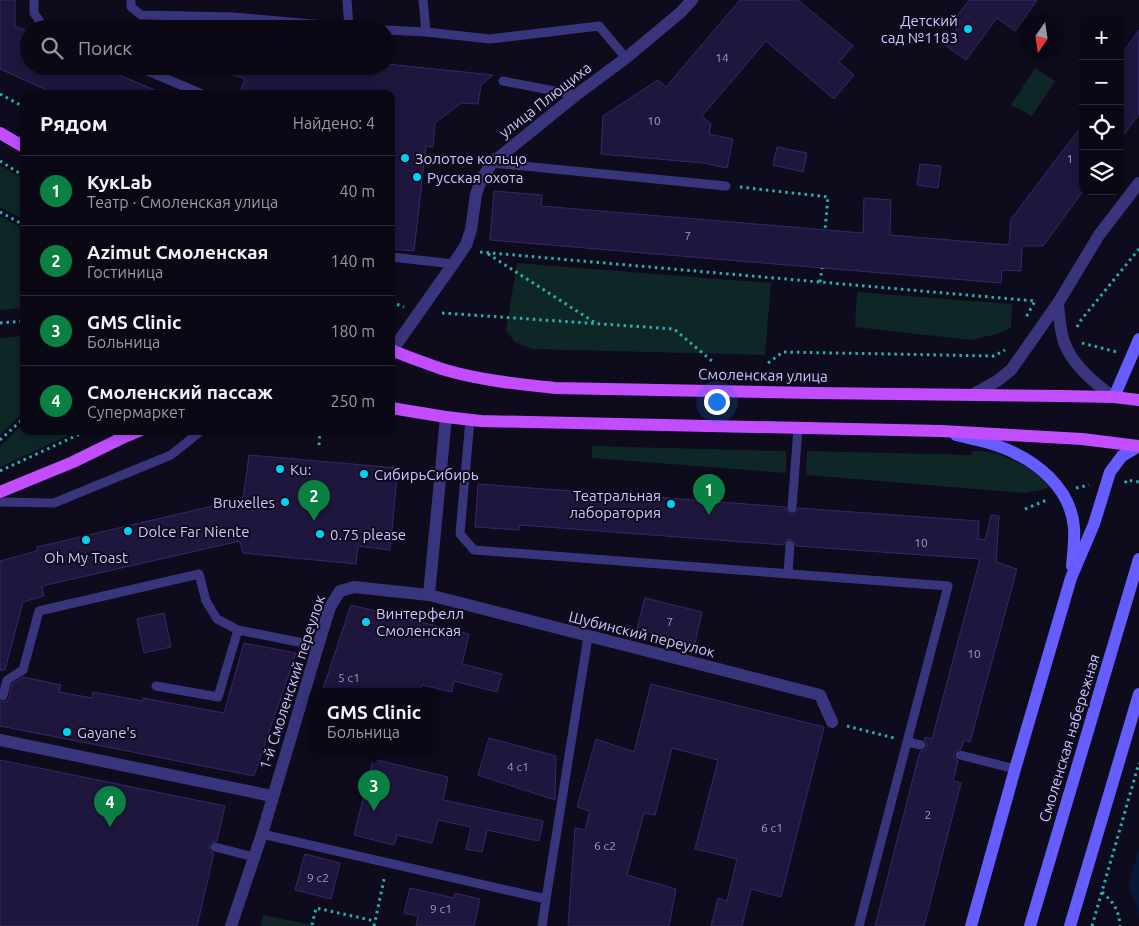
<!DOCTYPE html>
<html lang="ru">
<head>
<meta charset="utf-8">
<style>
	:root { --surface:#0a0815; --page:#181622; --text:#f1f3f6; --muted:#999aa0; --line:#2a2934; --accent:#0b8043 }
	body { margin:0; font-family:Ubuntu,sans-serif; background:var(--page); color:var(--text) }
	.controls { position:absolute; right:15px; top:15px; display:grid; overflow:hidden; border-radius:10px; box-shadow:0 2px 8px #0003 }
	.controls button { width:45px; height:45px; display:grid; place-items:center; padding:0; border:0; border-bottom:1px solid var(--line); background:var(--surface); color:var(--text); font:25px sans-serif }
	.compass { position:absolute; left:1019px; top:15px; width:45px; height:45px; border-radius:50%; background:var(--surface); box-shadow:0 2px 8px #0003; rotate:193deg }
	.you { position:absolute; left:716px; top:401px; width:18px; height:18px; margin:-12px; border:4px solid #fff; border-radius:50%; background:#1a73e8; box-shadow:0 0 0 8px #1a73e833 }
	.badge { display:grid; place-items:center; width:32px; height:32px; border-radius:50%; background:var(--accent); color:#fff; font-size:16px; font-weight:700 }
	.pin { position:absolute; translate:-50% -41px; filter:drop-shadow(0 1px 2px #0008) }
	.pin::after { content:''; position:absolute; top:26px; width:18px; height:15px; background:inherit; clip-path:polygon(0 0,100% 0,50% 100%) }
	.popup { position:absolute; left:309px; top:688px; width:130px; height:65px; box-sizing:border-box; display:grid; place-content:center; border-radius:10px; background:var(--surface); filter:drop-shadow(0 1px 4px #0005); font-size:16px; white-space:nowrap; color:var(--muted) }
	.popup b { font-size:19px; color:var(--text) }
	.popup::after { content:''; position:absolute; left:50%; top:100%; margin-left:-10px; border:10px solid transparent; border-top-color:var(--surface) }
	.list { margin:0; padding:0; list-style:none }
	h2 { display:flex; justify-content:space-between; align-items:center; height:65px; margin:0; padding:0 20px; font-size:21px }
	h2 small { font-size:16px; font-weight:400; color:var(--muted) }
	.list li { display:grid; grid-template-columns:32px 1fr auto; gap:15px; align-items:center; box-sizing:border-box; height:70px; padding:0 20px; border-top:1px solid var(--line) }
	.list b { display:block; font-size:19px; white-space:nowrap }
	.list p { margin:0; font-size:16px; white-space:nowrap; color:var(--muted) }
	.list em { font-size:16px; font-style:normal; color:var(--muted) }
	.icon { flex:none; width:28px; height:28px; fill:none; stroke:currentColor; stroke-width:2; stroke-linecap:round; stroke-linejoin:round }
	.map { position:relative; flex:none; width:1139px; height:926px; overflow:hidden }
	.search { position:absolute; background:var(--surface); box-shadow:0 2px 8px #0003; left:20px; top:20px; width:375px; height:55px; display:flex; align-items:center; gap:12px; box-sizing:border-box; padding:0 18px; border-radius:28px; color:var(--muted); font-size:19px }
	.panel { position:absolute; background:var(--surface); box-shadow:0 2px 8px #0003; left:20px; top:90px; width:375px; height:345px; border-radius:10px }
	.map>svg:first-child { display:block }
	.green { fill:#0e2626 }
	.water { fill:#071838 }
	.building { fill:#1f163d; stroke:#37286a }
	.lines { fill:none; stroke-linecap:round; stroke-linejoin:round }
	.path { stroke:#2aafaa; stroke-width:3; stroke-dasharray:2.5 4; stroke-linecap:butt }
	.service { stroke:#39357c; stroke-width:9 }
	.minor { stroke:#39357c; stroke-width:12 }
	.tertiary { stroke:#39357c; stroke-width:12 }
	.secondary { stroke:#655dff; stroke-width:12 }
	.primary { stroke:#c14dff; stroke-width:12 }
	.poi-dot { fill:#00d2f1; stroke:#0e0b1c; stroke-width:2 }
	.labels { text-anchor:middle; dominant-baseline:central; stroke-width:4; stroke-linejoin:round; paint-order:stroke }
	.number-label { font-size:12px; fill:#a29ace }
	.poi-label { font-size:15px; fill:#cec6ff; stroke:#0e0b1c; text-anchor:start }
	.street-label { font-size:15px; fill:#cec6ff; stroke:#0e0b1c }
</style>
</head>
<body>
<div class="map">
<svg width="1139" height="926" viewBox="0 0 1139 926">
	<rect width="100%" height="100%" fill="#0e0b1c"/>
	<path class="green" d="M1035,68L1055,81L1032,116L1011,105Z
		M0,165L24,179V220L0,207Z
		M0,216L24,229V308L0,310Z
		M517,263L771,283L765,355L532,349L515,342L506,331Z
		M857,292L1012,304L1011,328L997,334L971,340L855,327Z
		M24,336V412L0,435V338Z
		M24,423V431H78L0,467V446Z
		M592,446L786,451V473L592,458Z
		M807,451L971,455L972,451C977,451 983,451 988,452C1008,455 1036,470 1049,487L1042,490L1025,493L806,475Z
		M263,915L312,925L318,926H261Z"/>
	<path class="water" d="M1139,848V918L1138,909L1128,886Z"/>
	<path class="building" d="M0,0H15V26L29,32V66H98L164,94H56L0,69Z
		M740,0H798L853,46L839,62L854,75L834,99L766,41L702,116L711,124L709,134L733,139L727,168L703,163L601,154L603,116L658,80L666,87Z
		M969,0H1037L1015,31L997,18L966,60L945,45L958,27L952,23Z
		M1139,30V114L1120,140V57Z
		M386,64L493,75L481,85L478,104L461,103L435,123L433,147L426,146L414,251L391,249V94H239L245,79L214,68L215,66H386Z
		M1083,124V191L1043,246H1022L1021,271L1002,270L1001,283L490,240L494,191L542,195L541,206L863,233L864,198L891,200L890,235L1009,245L1011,219Z
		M777,147L807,153L803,172L773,165Z
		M920,164L941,166L938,188L917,185Z
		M249,455L398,468L390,550L358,546L356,564L243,553L240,541L42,586L44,596L23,602L5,670H0V561L37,551V547L243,499Z
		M478,484L786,507L787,511L791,514L795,513L798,508L979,521L978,539L985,540L991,515L999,516L996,562L1017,569L970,742L964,740L961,749H958L954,753V757L958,761L953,781L961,783L924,926H875L919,755L921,751L925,750L927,747V743L924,740L925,737L932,739L980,559L796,546L795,542L791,539L787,540L784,545L520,525L519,530L475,527Z
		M645,598L702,612L695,643L637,629Z
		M351,605L469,634L462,664L502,674L497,692L454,681L452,692L422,685L420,692H322Z
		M164,613L171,647L144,653L137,619Z
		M244,643L296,653L254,776L0,726V701L4,702L7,701L9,698L12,684L23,677L61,685L59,692L92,698L93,692L143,701V698L224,713Z
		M651,684L824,727L781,897L751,889L742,926H711L718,898L727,901L737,859L695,849L718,760L672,748L655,815L644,813L627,875L676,889L669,926H568L575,828L585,830L590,811L577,807L596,739L634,752Z
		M489,738L556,756L555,800L478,775Z
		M373,759L448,777L443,800L543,821L539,841L487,830L482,852L466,849L471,827L438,820L432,843L397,835L394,845L354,835Z
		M0,760L225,806L217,841L211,842L209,846L210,851L214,853L197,926H0Z
		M305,854L340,863L331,899L295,890Z
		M410,888L454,898L455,893L480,899L474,926H416L418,916L404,913Z"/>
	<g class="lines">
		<path class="path" d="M0,94L24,107
			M0,161L24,176
			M740,187L828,197L825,230
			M0,212L24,225
			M480,252L1035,301L1025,319
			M488,254L594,322
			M820,282L822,268
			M391,302L404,307
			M442,313L674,329L712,361
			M0,323L24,321
			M1077,327L1081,320L1139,249
			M1082,343L1117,352
			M768,363L783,352L994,356L1005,350
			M0,440L24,418
			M319,445L320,431
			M0,471L86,431
			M1125,483L1127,480L1139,482
			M1076,488L1089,485
			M1025,509L1049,499
			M847,726L894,738
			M1102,892C1114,903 1119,910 1120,926
			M312,925L316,908L375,921
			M374,926L385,875
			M1092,926L1139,763"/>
		<path class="service" d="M34,0V13L45,29
			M131,0V7L141,15L234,17L369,29
			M347,0L349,28
			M423,0L426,32
			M386,30L426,32L490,39L599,26L626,58
			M136,66L202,94
			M503,81L576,95
			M492,163L726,186
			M391,257L454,264
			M470,419L460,534L474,550L948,586L907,742
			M0,502L54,503L171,455L201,431
			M792,508L798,428
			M788,574L790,545
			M156,686L218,697L238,630
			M3,696L7,680L23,670L39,611L199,574L206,601L217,619L238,630L318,646
			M960,755L1015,769
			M262,834L546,899
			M215,847L254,857
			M542,926L546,899L588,637
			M859,926L907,742L921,745"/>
		<path class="minor" d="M1058,303C1059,316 1060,330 1064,342C1072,364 1095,384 1114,397
			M972,395L997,381L1011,370L1058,303L1099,235L1139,183
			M429,595L446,417
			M0,740L272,796
			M231,926L262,834L318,646L330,607L340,591L354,587L429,595L820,695L832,722"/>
		<path class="tertiary" d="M391,352L458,257L466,245L471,230L476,194L482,178L492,163L576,95L626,58L681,12L692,0"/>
		<path class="secondary" d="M1114,397L1139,339
			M956,435C971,439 987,441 1001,447C1035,460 1071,487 1074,528C1075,540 1073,553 1072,566
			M971,926L1015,769L1071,578L1094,524L1110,472L1122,456L1139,446
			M1030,926L1139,559
			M1070,926L1139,694"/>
		<path class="primary" d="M0,133L24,147
			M391,350C408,357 425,363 442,369C478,380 517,384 555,388L815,393L1062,396L1114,397L1139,400
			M391,408L446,417L481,421L941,431L1082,439L1139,446
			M0,492L73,462L122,438L139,431"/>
	</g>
	<g class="poi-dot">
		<circle cx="968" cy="29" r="5"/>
		<circle cx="405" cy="158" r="5"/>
		<circle cx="417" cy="177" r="5"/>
		<circle cx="280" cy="469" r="5"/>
		<circle cx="364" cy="474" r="5"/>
		<circle cx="285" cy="502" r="5"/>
		<circle cx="671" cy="504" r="5"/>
		<circle cx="128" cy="531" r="5"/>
		<circle cx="320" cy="534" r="5"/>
		<circle cx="86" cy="540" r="5"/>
		<circle cx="366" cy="622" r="5"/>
		<circle cx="67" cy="732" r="5"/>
	</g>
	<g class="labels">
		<g class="number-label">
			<text x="722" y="57">14</text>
			<text x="654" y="120">10</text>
			<text x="1070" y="158">1</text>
			<text x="688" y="235">7</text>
			<text x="921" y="542">10</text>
			<text x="670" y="621">7</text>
			<text x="974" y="653">10</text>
			<text x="349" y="677">5 с1</text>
			<text x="518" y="766">4 с1</text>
			<text x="928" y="814">2</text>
			<text x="772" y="827">6 с1</text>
			<text x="605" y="845">6 с2</text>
			<text x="318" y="877">9 с2</text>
			<text x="441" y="908">9 с1</text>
		</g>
		<g class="poi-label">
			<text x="958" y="20" text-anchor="end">Детский<tspan x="958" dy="17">сад №1183</tspan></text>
			<text x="415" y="158">Золотое кольцо</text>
			<text x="427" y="177">Русская охота</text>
			<text x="290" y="469">Ku:</text>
			<text x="374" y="474">СибирьСибирь</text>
			<text x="661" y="495" text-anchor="end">Театральная<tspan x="661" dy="17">лаборатория</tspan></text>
			<text x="275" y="502" text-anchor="end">Bruxelles</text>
			<text x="138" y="531">Dolce Far Niente</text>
			<text x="330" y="534">0.75 please</text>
			<text x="86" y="557" text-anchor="middle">Oh My Toast</text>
			<text x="376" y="613">Винтерфелл<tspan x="376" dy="17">Смоленская</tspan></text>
			<text x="77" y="732">Gayane's</text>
		</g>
		<g class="street-label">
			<text transform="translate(545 100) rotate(-38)">улица Плющиха</text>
			<text transform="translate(763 375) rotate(1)">Смоленская улица</text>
			<text transform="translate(642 634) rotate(14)">Шубинский переулок</text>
			<text transform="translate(292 682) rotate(-72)">1-й Смоленский переулок</text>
			<text transform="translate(1069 738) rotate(-73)">Смоленская набережная</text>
		</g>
	</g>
</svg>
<div class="controls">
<button>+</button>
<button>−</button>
<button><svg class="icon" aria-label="locate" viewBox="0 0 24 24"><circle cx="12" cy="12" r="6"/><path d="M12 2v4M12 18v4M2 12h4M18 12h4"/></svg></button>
<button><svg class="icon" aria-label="layers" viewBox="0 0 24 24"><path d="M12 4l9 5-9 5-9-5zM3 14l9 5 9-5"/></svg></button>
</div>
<svg class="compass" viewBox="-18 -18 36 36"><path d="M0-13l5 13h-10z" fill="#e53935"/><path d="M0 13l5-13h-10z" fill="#999aa0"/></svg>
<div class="you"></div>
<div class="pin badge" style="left:709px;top:515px">1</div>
<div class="pin badge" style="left:314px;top:521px">2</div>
<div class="pin badge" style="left:374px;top:811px">3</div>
<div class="popup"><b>GMS Clinic</b>Больница</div>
<div class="pin badge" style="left:110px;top:827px">4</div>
<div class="search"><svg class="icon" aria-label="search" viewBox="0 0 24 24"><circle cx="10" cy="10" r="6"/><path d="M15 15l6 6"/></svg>Поиск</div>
<section class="panel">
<h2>Рядом<small>Найдено: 4</small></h2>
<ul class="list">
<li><span class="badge">1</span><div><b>КукLab</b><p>Театр · Смоленская улица</p></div><em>40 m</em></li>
<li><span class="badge">2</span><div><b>Azimut Смоленская</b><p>Гостиница</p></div><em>140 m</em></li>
<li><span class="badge">3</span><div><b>GMS Clinic</b><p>Больница</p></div><em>180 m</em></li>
<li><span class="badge">4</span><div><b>Смоленский пассаж</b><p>Супермаркет</p></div><em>250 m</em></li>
</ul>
</section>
</div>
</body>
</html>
